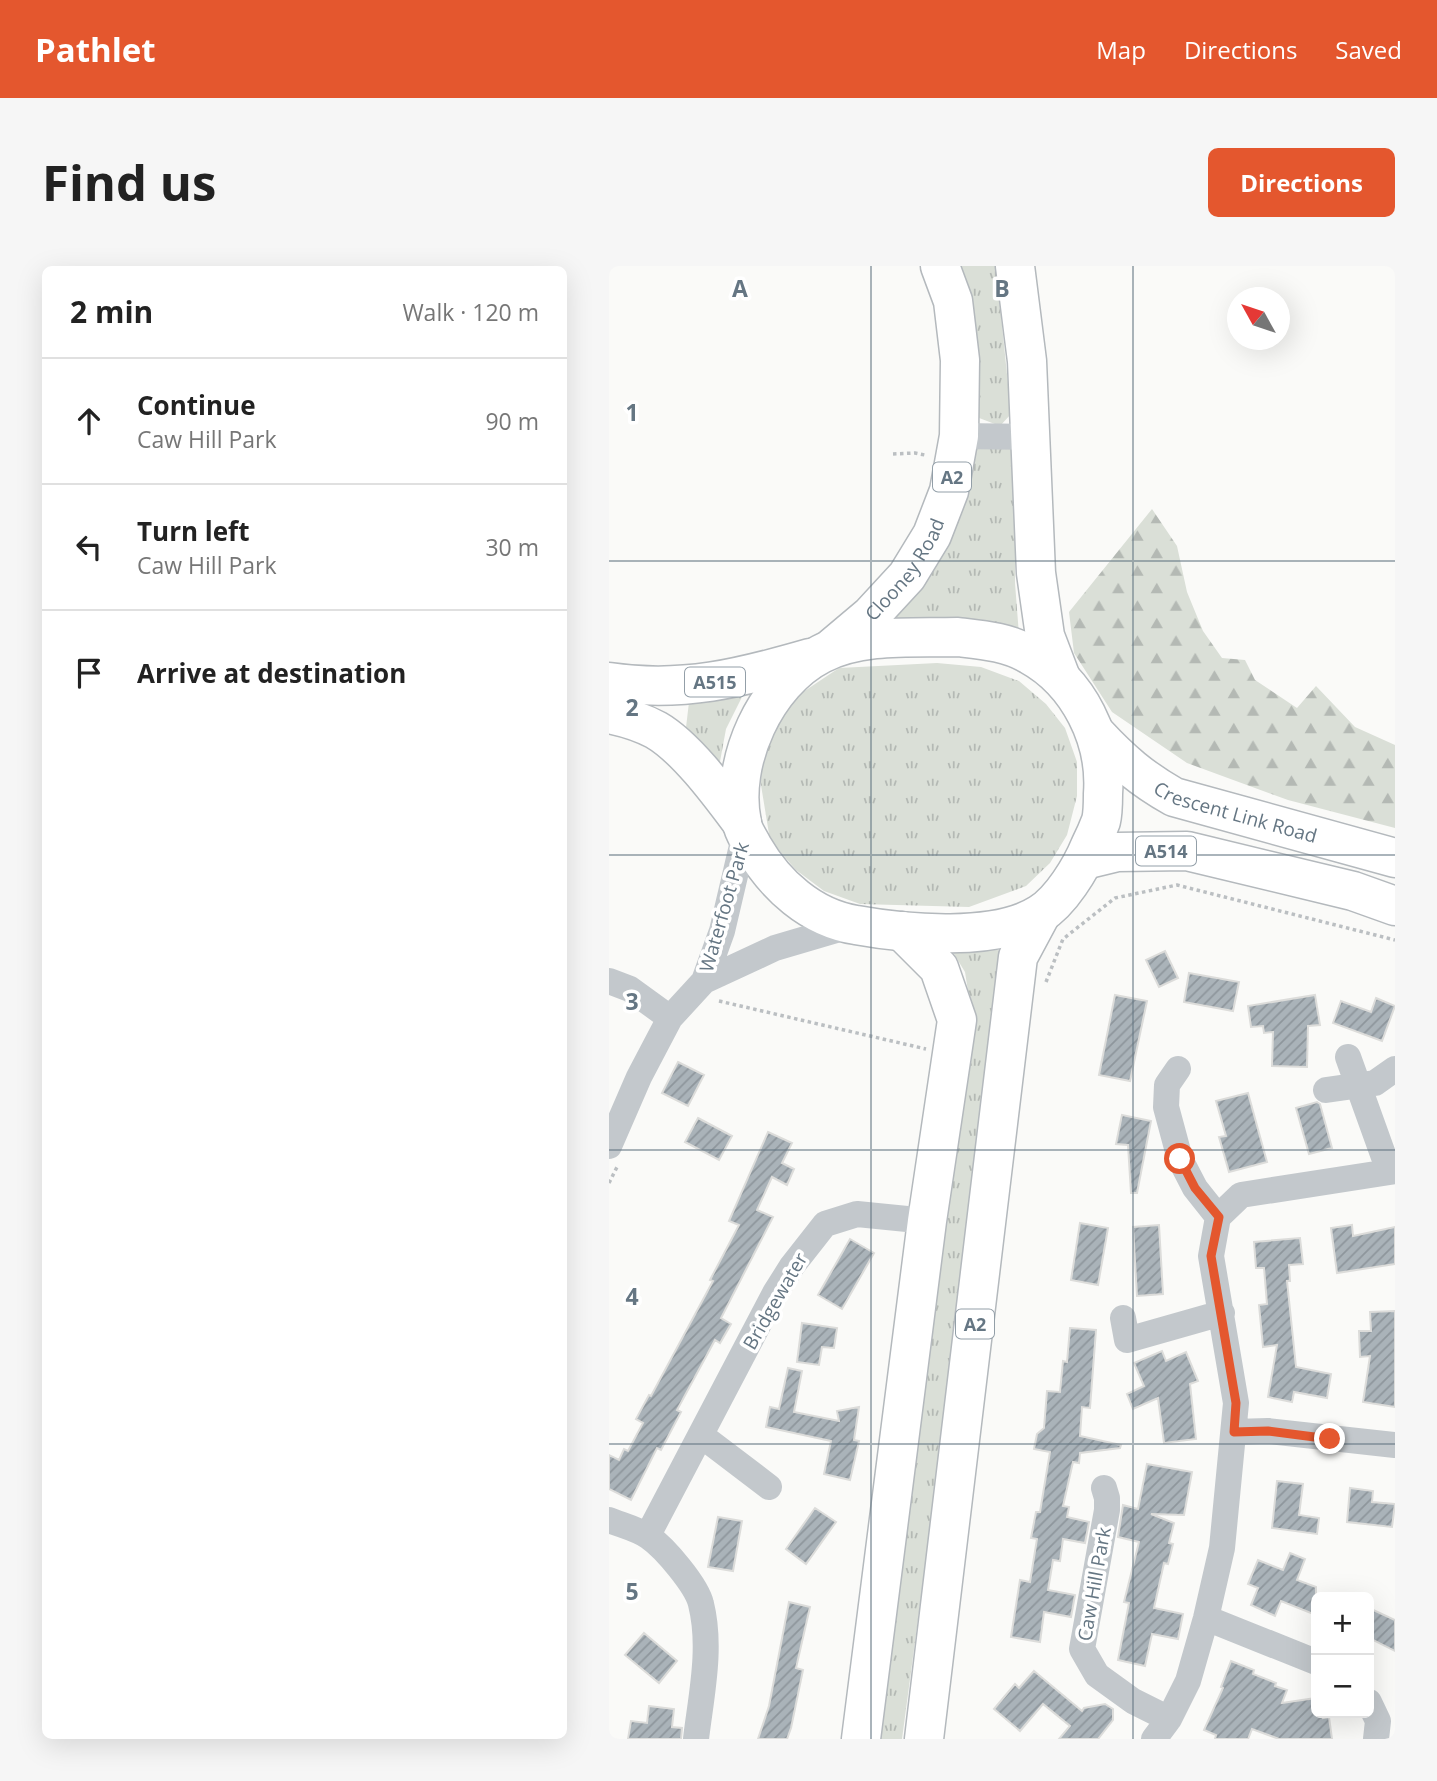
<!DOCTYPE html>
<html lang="en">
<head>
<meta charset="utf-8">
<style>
	:root { --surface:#fff; --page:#f6f6f6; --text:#222; --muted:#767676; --line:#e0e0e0; --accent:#e4572e }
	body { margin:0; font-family:"Open Sans",sans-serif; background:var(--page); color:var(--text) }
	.controls { position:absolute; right:21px; bottom:21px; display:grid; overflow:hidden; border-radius:10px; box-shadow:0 7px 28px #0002 }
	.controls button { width:63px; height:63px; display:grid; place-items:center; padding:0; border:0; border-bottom:2px solid var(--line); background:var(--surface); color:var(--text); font:35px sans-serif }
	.compass { position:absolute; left:618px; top:21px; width:63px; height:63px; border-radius:50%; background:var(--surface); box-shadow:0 7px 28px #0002; rotate:310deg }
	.stop { position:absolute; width:21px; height:21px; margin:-16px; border:5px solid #e4572e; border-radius:50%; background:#fff }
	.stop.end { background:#e4572e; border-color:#fff; box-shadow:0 2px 7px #0008 }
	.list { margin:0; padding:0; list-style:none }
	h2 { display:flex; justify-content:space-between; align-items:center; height:91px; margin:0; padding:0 28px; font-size:30px }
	h2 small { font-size:23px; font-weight:400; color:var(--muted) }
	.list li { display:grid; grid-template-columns:46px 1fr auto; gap:21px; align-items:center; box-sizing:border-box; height:126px; padding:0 28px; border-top:2px solid var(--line) }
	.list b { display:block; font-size:26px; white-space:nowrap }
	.list p { margin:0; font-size:23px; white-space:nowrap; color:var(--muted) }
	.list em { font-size:23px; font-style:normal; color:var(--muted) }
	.icon { flex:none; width:38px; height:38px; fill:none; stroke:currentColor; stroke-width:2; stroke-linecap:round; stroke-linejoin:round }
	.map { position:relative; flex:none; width:786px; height:1473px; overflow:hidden; border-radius:10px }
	header { display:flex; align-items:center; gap:42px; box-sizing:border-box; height:98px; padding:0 35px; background:var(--accent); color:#fff }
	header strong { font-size:33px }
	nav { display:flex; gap:38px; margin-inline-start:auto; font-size:24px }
	.intro { display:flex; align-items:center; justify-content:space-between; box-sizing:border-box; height:168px; padding:0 42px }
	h1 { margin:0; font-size:49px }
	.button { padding:18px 32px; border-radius:10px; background:var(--accent); color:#fff; font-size:24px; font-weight:700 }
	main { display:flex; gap:42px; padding:0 42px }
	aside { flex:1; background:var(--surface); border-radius:10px; box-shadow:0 7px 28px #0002 }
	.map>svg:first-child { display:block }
	.grass { fill:url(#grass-tufts) }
	.forest { fill:url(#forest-firs) }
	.building { fill:url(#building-hatch); stroke:#dcdcda; stroke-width:2 }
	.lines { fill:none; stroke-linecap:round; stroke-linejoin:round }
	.highway-casing { stroke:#b4b9bd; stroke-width:41 }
	.path { stroke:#bbbfc2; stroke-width:3.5; stroke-dasharray:3.5 3.5; stroke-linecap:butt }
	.minor { stroke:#c3c8cc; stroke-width:26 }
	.highway { stroke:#fff; stroke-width:38 }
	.route { stroke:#e4572e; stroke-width:9 }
	.grid { fill:none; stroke:#657683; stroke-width:2; stroke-opacity:0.55 }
	.labels { text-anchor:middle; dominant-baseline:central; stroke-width:7; stroke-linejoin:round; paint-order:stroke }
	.shield { fill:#fff; stroke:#939fa8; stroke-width:2 }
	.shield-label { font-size:18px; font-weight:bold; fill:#657683 }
	.street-label { font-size:19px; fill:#657683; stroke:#fff }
	.grid-label { font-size:23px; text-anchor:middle; font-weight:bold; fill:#657683; stroke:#fff; stroke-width:7; stroke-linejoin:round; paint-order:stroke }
</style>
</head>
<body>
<header>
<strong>Pathlet</strong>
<nav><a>Map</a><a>Directions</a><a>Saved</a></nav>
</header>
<div class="intro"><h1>Find us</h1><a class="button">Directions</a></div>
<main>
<aside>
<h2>2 min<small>Walk · 120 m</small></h2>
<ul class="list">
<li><svg class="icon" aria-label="ahead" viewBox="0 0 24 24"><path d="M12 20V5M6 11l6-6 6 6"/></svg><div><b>Continue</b><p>Caw Hill Park</p></div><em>90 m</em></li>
<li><svg class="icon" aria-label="left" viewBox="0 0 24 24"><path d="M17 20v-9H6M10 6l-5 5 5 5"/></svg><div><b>Turn left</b><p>Caw Hill Park</p></div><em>30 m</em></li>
<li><svg class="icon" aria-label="arrive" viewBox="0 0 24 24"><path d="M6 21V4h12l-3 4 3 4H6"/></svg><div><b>Arrive at destination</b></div></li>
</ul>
</aside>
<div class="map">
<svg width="786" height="1473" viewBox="0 0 786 1473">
	<defs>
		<pattern id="grass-tufts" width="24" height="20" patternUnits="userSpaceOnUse" patternTransform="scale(1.75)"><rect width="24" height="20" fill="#dadfd7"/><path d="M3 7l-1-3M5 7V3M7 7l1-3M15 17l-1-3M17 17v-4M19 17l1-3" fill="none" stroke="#b4b9b4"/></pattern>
		<pattern id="forest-firs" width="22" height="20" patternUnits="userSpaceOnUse" patternTransform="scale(1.75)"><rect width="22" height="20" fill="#dadfd7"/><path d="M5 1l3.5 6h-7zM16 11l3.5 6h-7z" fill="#b4b9b4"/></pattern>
		<pattern id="building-hatch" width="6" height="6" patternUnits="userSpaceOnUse" patternTransform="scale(1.75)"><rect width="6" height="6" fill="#aab3b9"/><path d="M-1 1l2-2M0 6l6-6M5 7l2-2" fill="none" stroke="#8e969c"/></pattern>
	</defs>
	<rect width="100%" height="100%" fill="#fafaf8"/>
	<path class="grass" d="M343,0H387L402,148L391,160L365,150Z
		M371,178L406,179V317L410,369L334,352H283L363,185Z
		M328,397L372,401L410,415L437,438L456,462L468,496V530L458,569L441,597L417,620L360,641L251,638L215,625L187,604L161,574L150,507L160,471L188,430L230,402Z
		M136,425L117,463L110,501L76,470L80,436Z
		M379,680L398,688L293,1473H264L362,744L356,706L342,683Z"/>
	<path class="forest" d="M543,243L568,280L578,326L594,365L613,392L636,394L646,414L688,442L707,420L746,461L786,479V562L679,534L578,497L503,446L465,387L460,346Z"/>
	<path class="building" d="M556,685L569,712L550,721L537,694Z
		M580,707L630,716L624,745L575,736Z
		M506,729L538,735L521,815L490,809Z
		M706,729L711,759L699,760L698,801L663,800L664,766L655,767L654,760L642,761L639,740Z
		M767,732L786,740L773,775L724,757L732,735L762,746Z
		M69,796L95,809L79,840L53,827Z
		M639,827L658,896L620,906L610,871L617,870L607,835Z
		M708,836L711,838L723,882L700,888L687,842Z
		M513,849L542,855L528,927H522L519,879L507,878Z
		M89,852L123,870L110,894L76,876Z
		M159,866L183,877L173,897L185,903L178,919L163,911L148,944L164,951L112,1052L122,1058L111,1077L106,1074L68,1144L72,1146L52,1184L48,1182L22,1234L0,1223V1189L10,1194L15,1183L19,1185L34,1157L27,1153L40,1129L42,1130L104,1015L101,1014L130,959L120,955Z
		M471,957L499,962L489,1019L462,1014Z
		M550,959L554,1028L528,1030L524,961Z
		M743,959L744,970L786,961V998L728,1007L722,962Z
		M691,972L694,998L680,999L681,1015H678L687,1101L722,1108L718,1132L685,1126L683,1136L659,1131L668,1079L654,1081L650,1039L658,1038L655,1002H647L645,976Z
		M241,973L265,987L233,1043L209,1029Z
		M786,1045V1141L754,1136L761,1090L751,1091L750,1065H762L761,1046Z
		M193,1057L228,1062L225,1082L213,1081L210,1099L188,1096Z
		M461,1062L487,1064L481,1142L473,1141L471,1170L512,1179L511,1182L471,1187L470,1197L464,1196L454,1240L460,1241L458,1251L480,1256L476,1277L454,1273L451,1295L444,1294L439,1324L466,1329L462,1351L435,1346L431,1376L402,1371L411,1314L421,1316L428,1273L422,1272L427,1246H431L441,1186L425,1183L428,1168L435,1162L438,1125L451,1126L454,1095L458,1096Z
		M553,1085L557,1095L577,1086L589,1115L581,1118L587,1173L555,1177L549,1132L524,1143L518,1128L535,1120L525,1097Z
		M179,1102L193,1105L185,1146L230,1155L228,1145L250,1141L245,1174L250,1175L241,1214L215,1208L222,1175L157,1161L161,1141L170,1143Z
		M538,1198L583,1206L575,1249L542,1248L565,1257L560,1277L564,1278L559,1298L555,1297L545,1342L574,1348L569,1373L543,1368L536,1400L509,1394L520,1337L515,1336L530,1276L509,1271L514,1239L529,1243Z
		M668,1215L694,1218L690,1249L710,1252L708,1268L663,1262Z
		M741,1222L764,1225L763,1236L786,1238L783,1261L738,1256Z
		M206,1242L227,1256L197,1298L177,1283Z
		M109,1251L133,1255L124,1305L99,1301Z
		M681,1287L696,1293L688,1314L707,1321V1349L672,1335L666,1350L642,1339L649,1322L639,1318L649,1294L674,1304Z
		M180,1336L201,1341L187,1402L194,1404L182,1462L178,1473H149L160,1440Z
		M760,1342L786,1354V1385L760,1372Z
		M35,1367L68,1395L50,1417L16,1389Z
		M622,1395L645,1404L644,1408L667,1417L666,1420L678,1424L673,1437L707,1432V1447H713L714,1452L720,1451L723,1473H670L643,1463L639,1473H606L607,1469L595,1464L614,1422L612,1421Z
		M425,1405L473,1445L475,1442L496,1438L504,1443V1454L489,1473H450L461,1460L434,1438L411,1465L385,1443L406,1418L410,1422Z
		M40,1440L65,1443L63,1461L73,1462L72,1473H19L22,1455L38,1457Z"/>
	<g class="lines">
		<g class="highway-casing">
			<g id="highway">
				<path d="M406,0L418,95L427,307L436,370L452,412"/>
				<path d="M349,371C375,374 399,376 421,389C470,416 498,474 494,528C494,537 494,547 492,555C489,563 485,572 481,580C472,602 452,635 431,648C387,676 297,668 247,659C202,652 166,619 144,581C140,573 134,565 133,557C120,496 157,416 212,388C252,367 306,372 349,371Z"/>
				<path id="s1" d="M224,381L262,349L298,310L323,269L340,225L350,170L351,94L344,35L331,0"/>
				<path d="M0,416C73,427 132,412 201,392"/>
				<path d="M0,448C15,451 34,457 47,464C78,482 112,529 133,557"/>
				<path id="s2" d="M487,468C512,495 533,513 565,531L786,592"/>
				<path d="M475,594L508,586L578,585L744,625L786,640"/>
				<path d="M252,1473L318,955L348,754L330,702L293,665"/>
				<path d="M315,1473L409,691L432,648"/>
			</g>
		</g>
		<path class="path" d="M284,188L306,187L316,189
			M437,716L454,673L506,632L568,619L786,674
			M110,735L317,783
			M0,917L8,901"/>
		<path class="minor" d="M350,170L422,171
			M0,715L21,723L61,752
			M95,715L166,682L244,659
			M739,791L780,905
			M569,803L558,819L557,841L571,893L586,922L609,951
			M717,824L766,817L786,803
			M0,880L30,811L61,752L95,715L113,665L136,567
			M514,1052L518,1074L613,1047
			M625,1166L659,1165L786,1179
			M93,1170L160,1221
			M495,1222L498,1232V1244L473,1383L488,1409L524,1435L560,1453
			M0,1254C12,1259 29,1263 40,1271C56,1282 88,1320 92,1338C103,1382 92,1430 87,1473
			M39,1269L166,1027L183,1000L216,958L248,948L318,955
			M597,1352L707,1396
			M760,1436L769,1455L767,1473
			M545,1473L560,1453L579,1415L597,1352L613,1282L627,1137L602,990L609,951L632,929L786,905"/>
		<use href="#highway" class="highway"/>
	</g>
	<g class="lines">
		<path class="route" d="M571,893L586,922L610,951L602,990L627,1137L625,1166L659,1165L721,1173"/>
	</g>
	<path class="grid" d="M262,0V1473M524,0V1473M0,295H786M0,589H786M0,884H786M0,1178H786"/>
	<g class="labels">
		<g class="shield">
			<rect x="324" y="196.5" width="38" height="29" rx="5"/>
			<rect x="76" y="401.5" width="60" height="29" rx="5"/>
			<rect x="527" y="570.5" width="60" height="29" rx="5"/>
			<rect x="347" y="1043.5" width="38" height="29" rx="5"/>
		</g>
		<g class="shield-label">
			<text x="343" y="211">A2</text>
			<text x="106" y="416">A515</text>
			<text x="557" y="585">A514</text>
			<text x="366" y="1058">A2</text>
		</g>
		<g class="street-label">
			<text stroke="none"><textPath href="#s1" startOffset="107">Clooney Road</textPath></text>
			<text stroke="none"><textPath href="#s2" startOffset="164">Crescent Link Road</textPath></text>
			<text transform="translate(115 641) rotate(-74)">Waterfoot Park</text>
			<text transform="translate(166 1035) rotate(-60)">Bridgewater</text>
			<text transform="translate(485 1318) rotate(-80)">Caw Hill Park</text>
		</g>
	</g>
	<g class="grid-label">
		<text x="131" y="31">A</text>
		<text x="393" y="31">B</text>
		<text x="23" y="155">1</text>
		<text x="23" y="450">2</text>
		<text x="23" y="744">3</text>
		<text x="23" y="1039">4</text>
		<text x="23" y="1334">5</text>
	</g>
</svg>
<div class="controls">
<button>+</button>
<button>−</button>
</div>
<svg class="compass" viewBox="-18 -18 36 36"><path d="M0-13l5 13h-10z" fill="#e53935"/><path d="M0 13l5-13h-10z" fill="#767676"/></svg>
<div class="stop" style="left:571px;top:893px"></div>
<div class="stop end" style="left:721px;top:1173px"></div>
</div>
</main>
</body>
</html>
